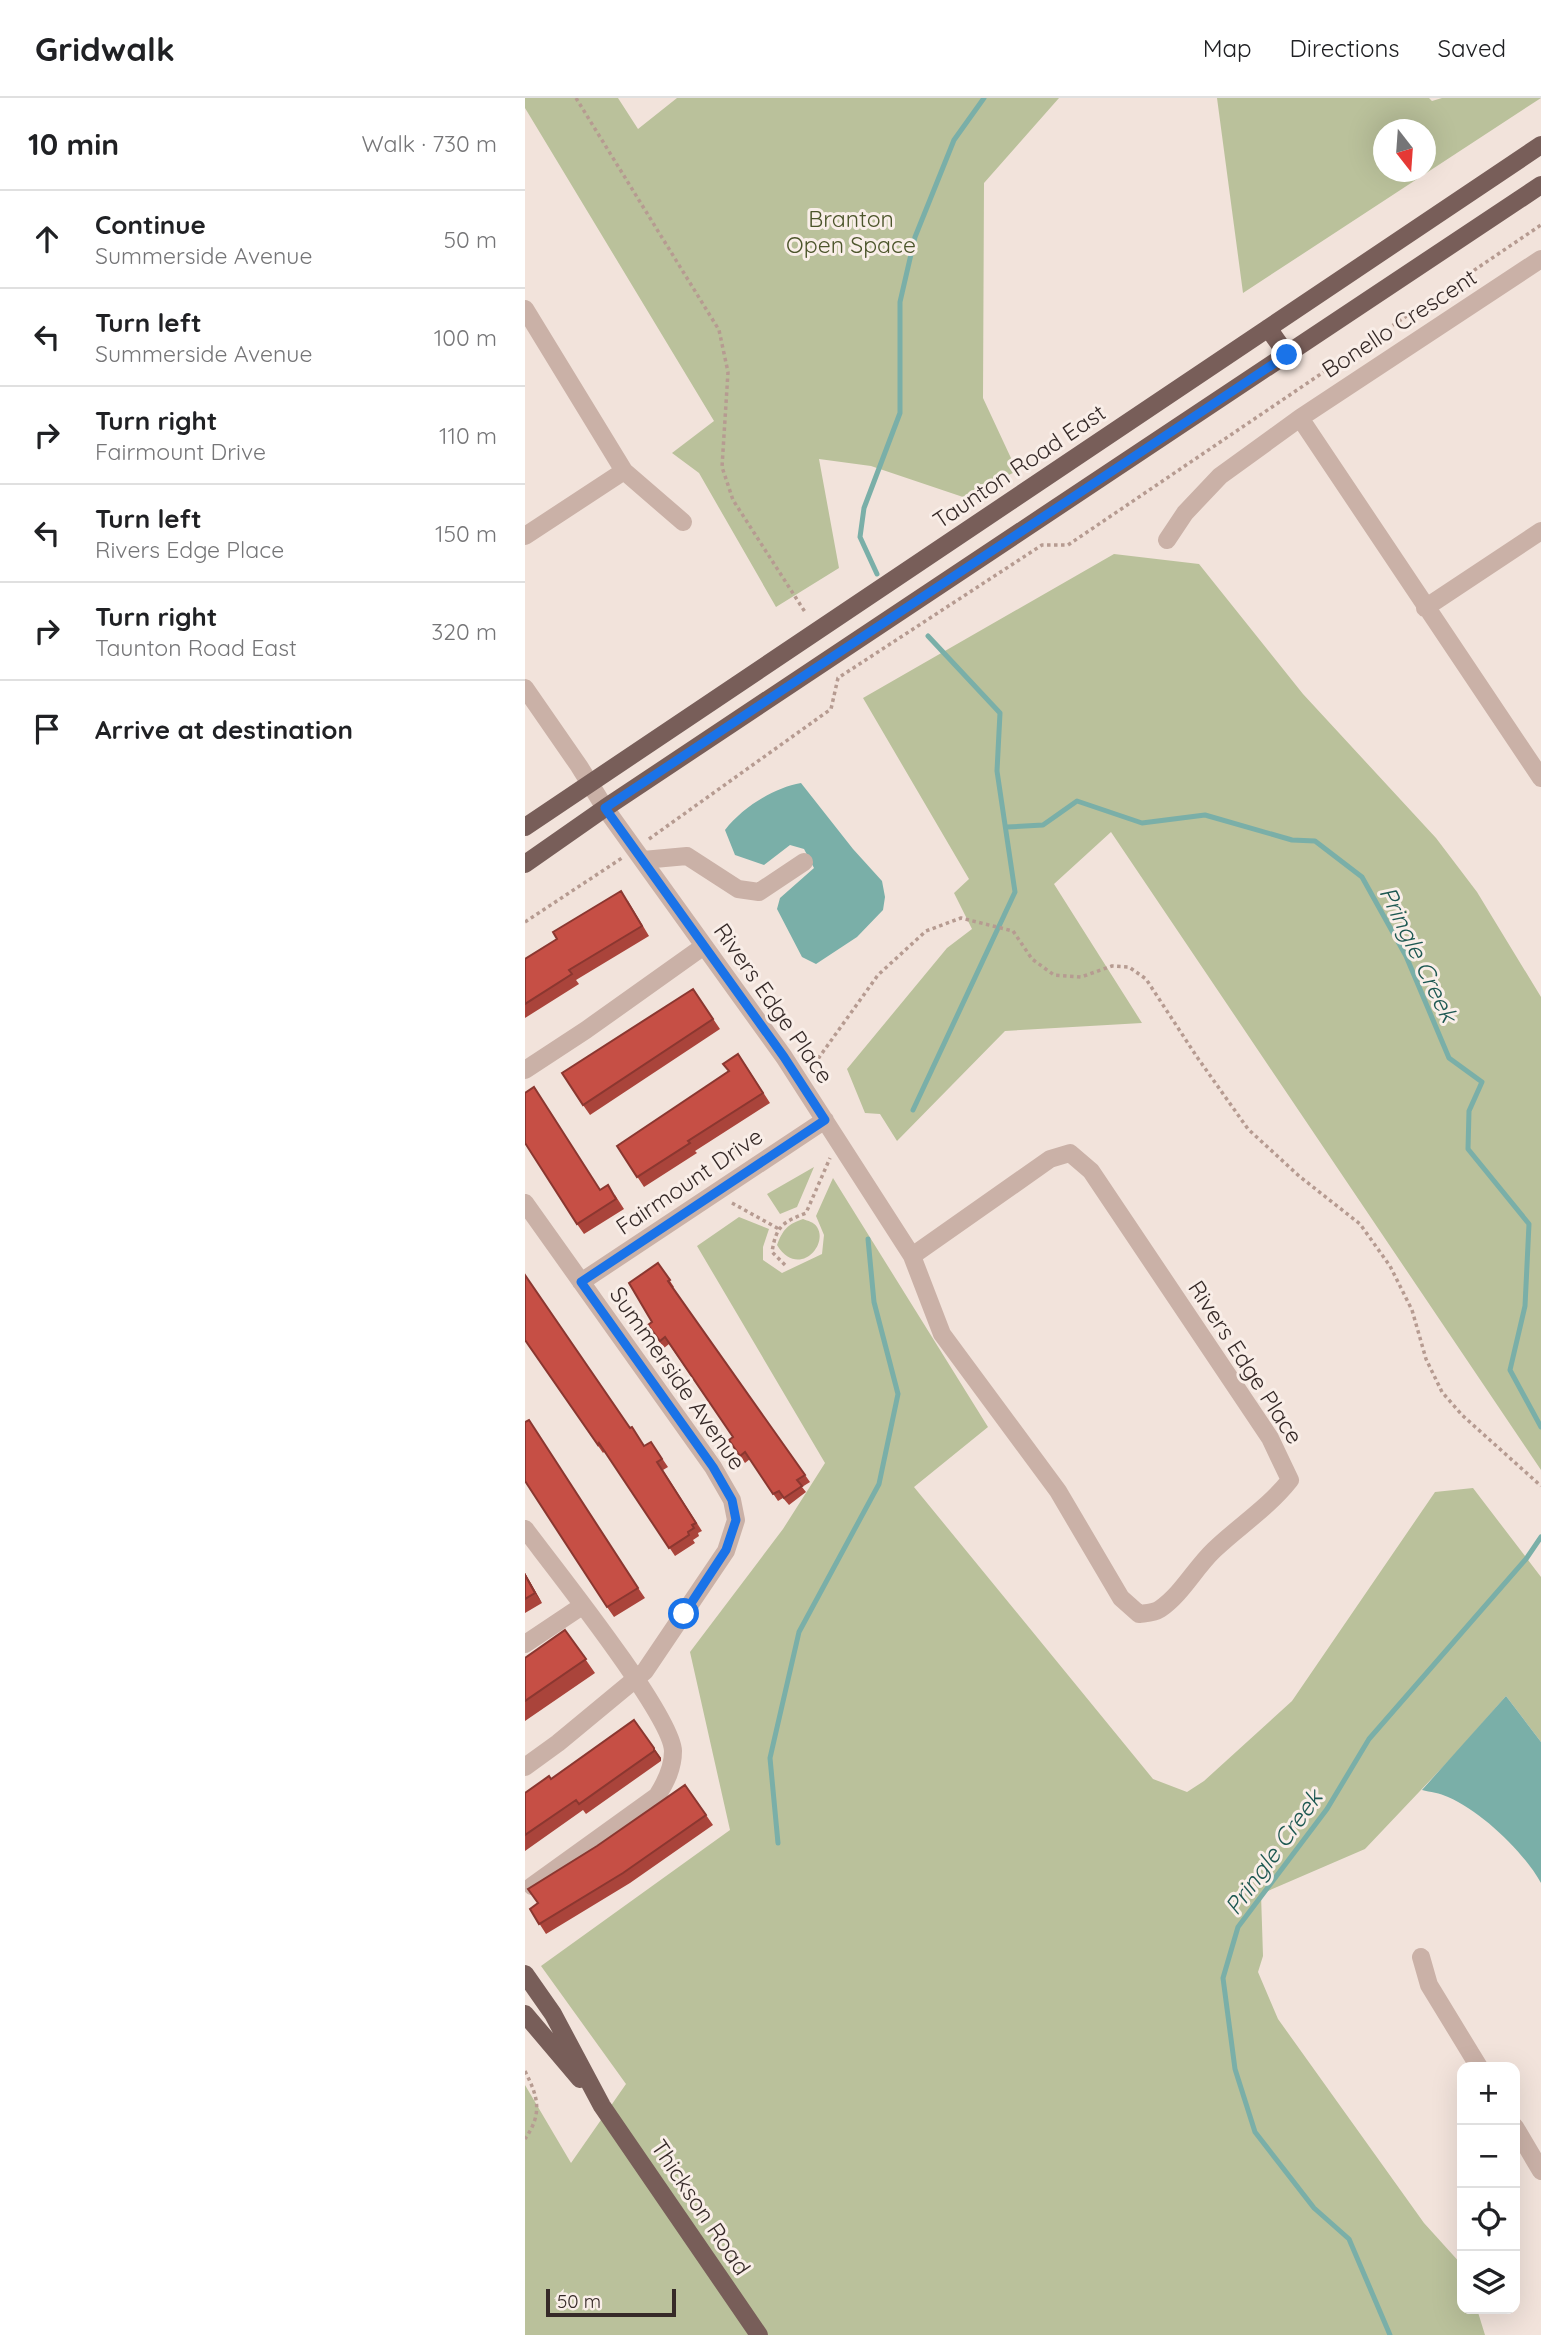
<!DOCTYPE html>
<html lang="en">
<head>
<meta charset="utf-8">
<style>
	:root { --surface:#fff; --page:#f2f2f2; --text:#202124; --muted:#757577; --line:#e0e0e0 }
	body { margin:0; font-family:Quicksand,sans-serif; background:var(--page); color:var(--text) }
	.controls { position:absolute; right:21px; bottom:21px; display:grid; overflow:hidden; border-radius:14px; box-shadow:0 7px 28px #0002 }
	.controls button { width:63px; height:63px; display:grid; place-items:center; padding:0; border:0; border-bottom:2px solid var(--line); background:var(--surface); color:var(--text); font:35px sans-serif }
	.compass { position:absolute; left:848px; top:21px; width:63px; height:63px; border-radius:50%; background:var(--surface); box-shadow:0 7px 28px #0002; rotate:163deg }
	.scale { position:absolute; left:21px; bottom:18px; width:130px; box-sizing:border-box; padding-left:7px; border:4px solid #362a28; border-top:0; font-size:19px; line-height:24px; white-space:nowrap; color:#362a28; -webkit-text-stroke:5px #f9eee8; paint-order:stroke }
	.stop { position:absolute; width:21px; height:21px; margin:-16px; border:5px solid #1a73e8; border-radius:50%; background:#fff }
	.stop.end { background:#1a73e8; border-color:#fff; box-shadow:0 2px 7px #0008 }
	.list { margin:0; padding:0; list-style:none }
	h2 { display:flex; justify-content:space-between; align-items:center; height:91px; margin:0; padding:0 28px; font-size:30px }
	h2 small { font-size:23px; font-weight:400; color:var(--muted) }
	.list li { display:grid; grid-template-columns:46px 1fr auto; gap:21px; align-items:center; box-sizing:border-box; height:98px; padding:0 28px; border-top:2px solid var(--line) }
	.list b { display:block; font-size:26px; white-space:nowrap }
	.list p { margin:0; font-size:23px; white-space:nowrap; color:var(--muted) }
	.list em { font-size:23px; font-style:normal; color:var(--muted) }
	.icon { flex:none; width:38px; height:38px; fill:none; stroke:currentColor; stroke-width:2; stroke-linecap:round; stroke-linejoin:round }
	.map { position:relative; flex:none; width:1016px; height:2237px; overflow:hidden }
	header { display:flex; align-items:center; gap:42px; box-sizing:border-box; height:98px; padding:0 35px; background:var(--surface); border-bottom:2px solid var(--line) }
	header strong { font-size:33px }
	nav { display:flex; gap:38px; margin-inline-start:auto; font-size:24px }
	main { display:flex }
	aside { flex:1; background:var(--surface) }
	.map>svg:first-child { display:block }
	.green { fill:#bac19b; fill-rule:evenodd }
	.water { fill:#7aafa8 }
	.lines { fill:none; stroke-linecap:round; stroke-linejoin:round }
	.stream { stroke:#7aafa8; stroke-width:5 }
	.path { stroke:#b69b91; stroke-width:3.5; stroke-dasharray:3.5 3.5; stroke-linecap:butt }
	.minor { stroke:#cab1a7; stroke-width:18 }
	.major { stroke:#785e59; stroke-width:18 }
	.wall { fill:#aa443b }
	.shaded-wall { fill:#8b3730 }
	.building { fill:#c64f45; stroke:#8b3730; stroke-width:2 }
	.route { stroke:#1a73e8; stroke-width:9 }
	.labels { text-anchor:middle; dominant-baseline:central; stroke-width:6; stroke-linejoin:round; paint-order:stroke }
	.park-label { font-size:23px; fill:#4c552b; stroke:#f9eee8 }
	.street-label { font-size:23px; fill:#362a28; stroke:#f9eee8 }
	.water-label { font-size:24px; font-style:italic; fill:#1d5852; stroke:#f9eee8 }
</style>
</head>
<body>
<header>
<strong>Gridwalk</strong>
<nav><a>Map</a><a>Directions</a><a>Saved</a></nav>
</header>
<main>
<aside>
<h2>10 min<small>Walk · 730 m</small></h2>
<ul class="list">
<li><svg class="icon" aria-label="ahead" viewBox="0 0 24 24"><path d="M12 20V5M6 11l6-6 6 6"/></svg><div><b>Continue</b><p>Summerside Avenue</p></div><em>50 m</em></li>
<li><svg class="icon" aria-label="left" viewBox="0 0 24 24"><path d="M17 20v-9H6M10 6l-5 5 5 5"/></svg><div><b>Turn left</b><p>Summerside Avenue</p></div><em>100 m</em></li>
<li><svg class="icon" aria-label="right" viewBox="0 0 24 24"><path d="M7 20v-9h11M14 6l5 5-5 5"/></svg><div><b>Turn right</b><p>Fairmount Drive</p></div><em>110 m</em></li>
<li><svg class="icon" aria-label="left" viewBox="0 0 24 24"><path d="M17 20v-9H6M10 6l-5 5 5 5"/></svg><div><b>Turn left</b><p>Rivers Edge Place</p></div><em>150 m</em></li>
<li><svg class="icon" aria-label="right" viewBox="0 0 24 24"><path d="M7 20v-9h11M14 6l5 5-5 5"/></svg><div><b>Turn right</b><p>Taunton Road East</p></div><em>320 m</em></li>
<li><svg class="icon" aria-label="arrive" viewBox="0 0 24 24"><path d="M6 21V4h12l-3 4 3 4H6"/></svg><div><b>Arrive at destination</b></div></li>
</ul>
</aside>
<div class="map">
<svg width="1016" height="2237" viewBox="0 0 1016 2237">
	<rect width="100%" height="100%" fill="#f2e3db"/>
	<path class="green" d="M0,0H93L113,31L152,0H534L459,85L458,300L492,373L438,399L346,368L294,361L314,470L251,509L174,375L147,355L189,323L0,10Z
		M692,0H904L907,3L917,0H1016L718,195ZM858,32H900V74H858Z
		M589,456L674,466L778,596L911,740L952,794L1016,899V1372L586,734L529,786L617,925L480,933L372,1043L355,1016L340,1015L322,971L422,850L447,831L429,795L444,781L338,600Z
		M289,1069L272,1109L255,1116L242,1096Z
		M308,1080L463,1329L389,1389L628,1681L662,1694L679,1683L767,1603L910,1394L948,1390L1016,1479V1644L981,1598L931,1655L840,1751L736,1796L738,1858L733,1874L753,1921L899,2125L937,2167V2211H952L960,2237H0V1987L46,2065L101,1986L16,1868L205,1732L165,1554L258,1431L300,1365L172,1148L214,1119L244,1131L238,1149V1162L257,1175L297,1156L299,1137L291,1118Z
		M278,1121C283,1123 289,1124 292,1129C304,1147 273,1181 252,1147C258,1131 263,1126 278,1121Z"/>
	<path class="water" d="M276,685L328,751L357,783L360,799L358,812L332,839L291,866L277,859L252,811L255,800L289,770L279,751L265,747L239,767L210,757L200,732C217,710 248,690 276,685Z
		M981,1598L1016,1644V1785C998,1753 957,1714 923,1699C915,1695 905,1694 897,1692Z"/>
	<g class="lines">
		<path class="stream" d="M352,476L335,439L339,410L375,315V204L390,139L429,42L459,0
			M482,729L518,727L552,703L617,725L680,717L767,742L790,743L837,779L881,858L924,960L957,984L944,1013L943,1051L1004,1126L1000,1208L985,1272L1016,1329
			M388,1012L490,794L472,673L475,615L403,538
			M253,1745L245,1660L274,1534L354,1386L373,1296L349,1204L343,1141
			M865,2237L824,2141L789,2110L730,2034L710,1971L698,1880L713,1829L802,1711L844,1641L1001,1461L1016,1439"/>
		<path class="path" d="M51,0L194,232L203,274L197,369L208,402L280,514
			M124,741L306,611L313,580L517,447H543L1016,127
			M0,824L97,760
			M285,972L353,877L401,833L436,820L488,833L507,861L529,877L556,879L587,868L604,869L621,881L672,959L723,1031L774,1078L835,1126L865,1168L887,1212L901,1261L917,1294L937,1317L1016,1388
			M207,1105L254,1131
			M260,1167L247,1154C251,1128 258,1124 281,1115L305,1060
			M0,1973C13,1999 18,2015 0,2041"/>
		<path class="minor" d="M0,211L99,373L158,424
			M775,320L1016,680
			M0,438L99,373
			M642,442L660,415L695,378L775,320L1016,161
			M900,510L1016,433
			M0,590L54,668L80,710L259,959L387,1158L417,1236L533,1393L596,1500L614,1516C621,1515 629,1515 635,1511C657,1496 670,1470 689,1452C714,1428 743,1410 765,1382L745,1340L566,1073L545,1055L525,1061L387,1158
			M118,762L162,758L213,791L234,794L279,764
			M0,972L61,932L179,848
			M0,1105L188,1369L207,1402L211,1422L201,1453L120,1573L33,1645L0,1669
			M56,1184L300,1022
			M0,1431C27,1467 147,1617 148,1653C148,1670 141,1684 132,1698L7,1788
			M0,1546L57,1508
			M896,1859L904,1887L954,1969
			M990,2029L1016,2073"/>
		<path class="major" d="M743,230L762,257
			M0,729L1016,47
			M0,766L80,710L1016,87
			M0,1876L28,1916L77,2008L234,2237
			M0,1916L55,1981"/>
	</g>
	<path class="wall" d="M103,803L124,838L51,882L54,886L0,920V861Z
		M168,891L195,931L65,1017L58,1007Z
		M220,966L245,1005L170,1053L172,1055L119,1089L92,1048Z
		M9,989L75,1092L90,1097L99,1111L59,1136L52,1126Z
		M133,1165L149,1189L147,1190L285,1384L277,1389L281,1394L264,1407L258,1400L253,1403L225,1361L220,1365L204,1342L208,1339L144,1246L139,1250L123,1227L127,1224Z
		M0,1242L105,1330L120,1348L126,1344L143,1369L138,1372L177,1433L173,1435L174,1438L168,1442L170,1445L150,1458L80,1353L78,1355Z
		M0,1324L120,1500L89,1519L82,1509Z
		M0,1475L17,1505L0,1515Z
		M40,1532L70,1575L0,1623V1560Z
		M109,1622L136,1660V1663L61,1716L58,1712L0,1753V1695L26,1681Z
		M160,1687L188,1727L105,1785L21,1836L5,1811L13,1805L72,1748Z"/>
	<path class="shaded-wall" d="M0,1475L17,1505L10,1495L0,1477Z
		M129,1650L136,1660V1663L129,1653Z"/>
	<path class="building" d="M96,793L117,828L44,872L47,876L0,906V861L32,841L28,834Z
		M168,891L188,921L58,1007L37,975Z
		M213,956L238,995L163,1043L165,1045L112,1079L92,1048L204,973L198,966Z
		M9,989L75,1092L83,1087L91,1101L52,1126L0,1045V995Z
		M133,1165L145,1182L143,1183L280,1377L272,1382L277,1388L259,1400L254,1393L248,1396L220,1354L215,1358L204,1342L208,1339L140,1239L135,1243L123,1227L127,1224L104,1185Z
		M0,1177L105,1330L107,1329L119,1348L126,1344L137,1361L132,1364L171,1425L167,1427L169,1430L163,1434L164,1437L144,1450L74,1345L73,1347L0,1242Z
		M4,1322L113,1490L82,1509L0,1383V1324Z
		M0,1477L10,1495L0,1501Z
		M40,1532L61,1561L0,1603V1560Z
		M109,1622L129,1650V1653L54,1706L51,1702L0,1737V1695L24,1678L26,1681Z
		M160,1687L181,1717L98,1775L14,1826L5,1811L13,1805L3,1791L72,1748Z"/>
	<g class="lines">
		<path class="route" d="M159,1516L201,1452L211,1422L207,1402L188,1369L56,1184L300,1022L259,959L80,710L762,257"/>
	</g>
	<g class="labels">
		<g class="park-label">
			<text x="326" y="120">Branton<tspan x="326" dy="26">Open Space</tspan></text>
		</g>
		<g class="street-label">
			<text transform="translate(874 225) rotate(-33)">Bonello Crescent</text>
			<text transform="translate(494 368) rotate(-34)">Taunton Road East</text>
			<text transform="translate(249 905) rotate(55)">Rivers Edge Place</text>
			<text transform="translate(164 1083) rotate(-34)">Fairmount Drive</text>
			<text transform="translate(721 1264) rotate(57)">Rivers Edge Place</text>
			<text transform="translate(153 1280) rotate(55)">Summerside Avenue</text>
			<text transform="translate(176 2109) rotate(56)">Thickson Road</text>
		</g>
		<g class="water-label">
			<text transform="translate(894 856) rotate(64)">Pringle Creek</text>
			<text transform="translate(748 1754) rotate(-54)">Pringle Creek</text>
		</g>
	</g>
</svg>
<div class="controls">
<button>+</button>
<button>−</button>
<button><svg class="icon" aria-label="locate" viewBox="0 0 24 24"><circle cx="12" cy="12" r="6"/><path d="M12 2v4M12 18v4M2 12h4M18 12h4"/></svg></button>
<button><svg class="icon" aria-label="layers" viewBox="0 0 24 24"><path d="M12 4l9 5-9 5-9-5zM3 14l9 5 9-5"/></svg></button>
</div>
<svg class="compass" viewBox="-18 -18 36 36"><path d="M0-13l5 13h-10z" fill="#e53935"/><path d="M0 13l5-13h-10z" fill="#757577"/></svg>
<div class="scale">50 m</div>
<div class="stop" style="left:159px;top:1516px"></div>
<div class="stop end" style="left:762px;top:257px"></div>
</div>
</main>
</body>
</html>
